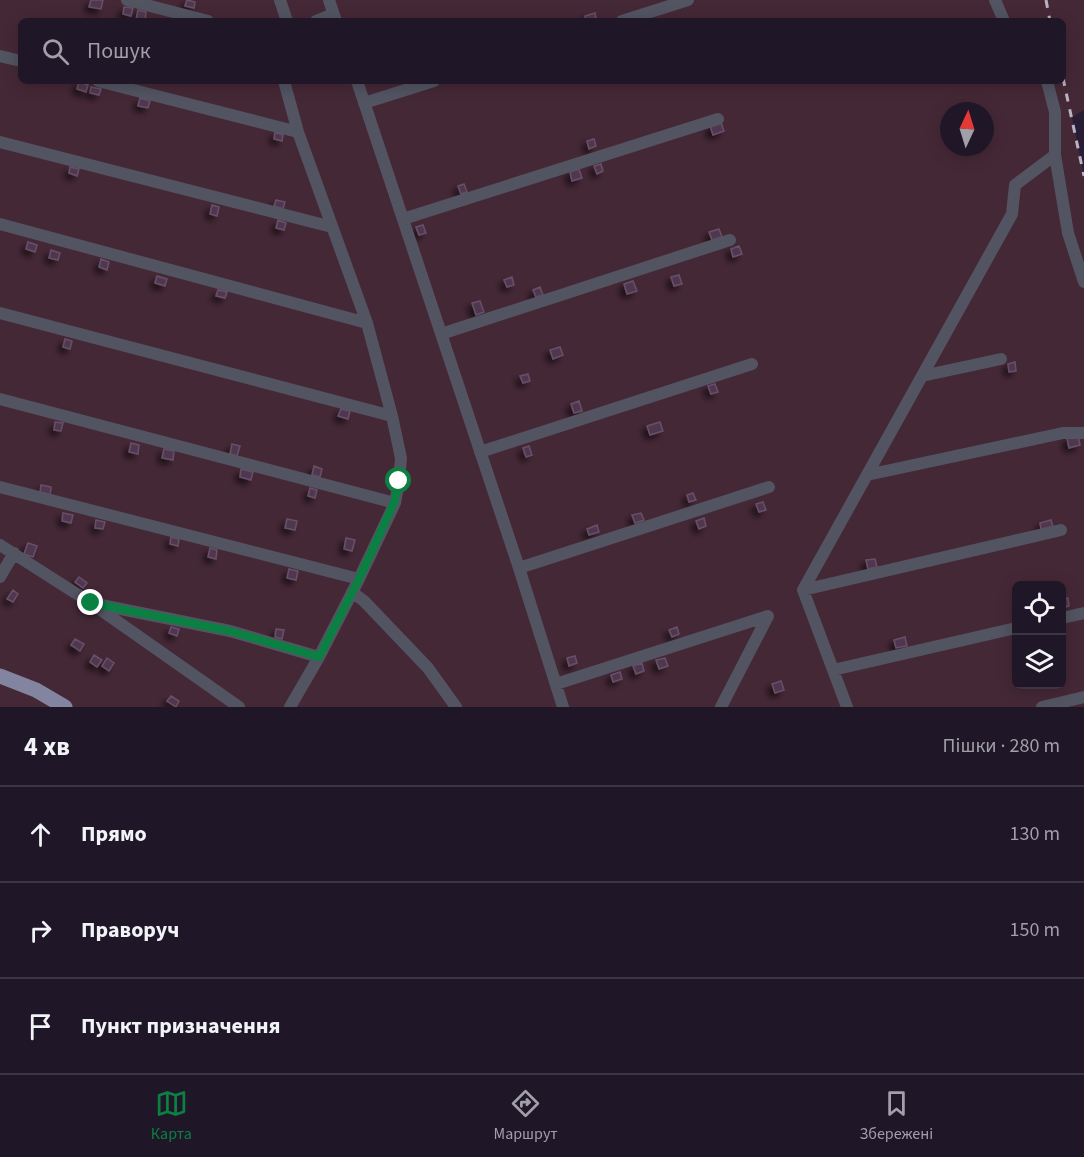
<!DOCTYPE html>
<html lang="uk">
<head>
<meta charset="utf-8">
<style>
	:root { --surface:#1f1628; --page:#271f30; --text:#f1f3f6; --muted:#a19fa8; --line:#3c3545; --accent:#0b8043 }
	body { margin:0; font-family:"Source Sans 3",sans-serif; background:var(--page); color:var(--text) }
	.controls { position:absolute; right:18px; bottom:18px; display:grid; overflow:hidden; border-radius:9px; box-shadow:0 3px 15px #0003 }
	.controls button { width:54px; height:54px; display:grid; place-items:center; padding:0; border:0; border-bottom:2px solid var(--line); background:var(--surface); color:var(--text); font:30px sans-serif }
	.compass { position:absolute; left:940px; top:102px; width:54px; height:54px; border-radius:50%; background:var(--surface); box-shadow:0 3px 15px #0003; rotate:4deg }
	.stop { position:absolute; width:18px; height:18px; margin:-14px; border:4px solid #0b8043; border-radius:50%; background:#fff }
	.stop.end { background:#0b8043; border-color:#fff; box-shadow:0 2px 6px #0008 }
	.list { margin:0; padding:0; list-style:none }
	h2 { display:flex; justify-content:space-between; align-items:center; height:78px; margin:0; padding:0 24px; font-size:26px }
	h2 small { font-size:20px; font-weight:400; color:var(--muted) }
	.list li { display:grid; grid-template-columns:39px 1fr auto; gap:18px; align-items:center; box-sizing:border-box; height:96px; padding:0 24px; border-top:2px solid var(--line) }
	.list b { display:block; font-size:22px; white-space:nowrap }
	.list em { font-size:20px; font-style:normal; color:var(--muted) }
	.icon { flex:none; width:33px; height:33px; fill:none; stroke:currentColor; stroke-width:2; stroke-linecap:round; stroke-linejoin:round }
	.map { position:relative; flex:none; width:1084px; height:707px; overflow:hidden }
	.search { position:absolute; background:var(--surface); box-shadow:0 3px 15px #0003; left:18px; right:18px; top:18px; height:66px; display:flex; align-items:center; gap:15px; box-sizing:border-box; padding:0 21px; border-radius:9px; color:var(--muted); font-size:22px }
	.sheet { height:366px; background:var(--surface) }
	nav { display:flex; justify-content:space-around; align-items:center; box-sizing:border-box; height:84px; border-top:2px solid var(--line); background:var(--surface); font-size:16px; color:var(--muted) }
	nav a { display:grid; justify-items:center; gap:3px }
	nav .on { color:var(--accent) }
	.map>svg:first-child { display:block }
	.green { fill:#452836; fill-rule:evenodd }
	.building { fill:#503950; stroke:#685068; stroke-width:1.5; filter:url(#shadow) }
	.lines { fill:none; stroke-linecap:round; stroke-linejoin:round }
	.minor { stroke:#535462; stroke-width:12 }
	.major { stroke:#8384a0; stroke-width:15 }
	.rail { stroke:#bab2c5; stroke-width:3; stroke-dasharray:8 8; stroke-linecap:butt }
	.route { stroke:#0b8043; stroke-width:8 }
</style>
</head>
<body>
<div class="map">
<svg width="1084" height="707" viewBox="0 0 1084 707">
	<defs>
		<filter id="shadow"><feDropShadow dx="-4.5" dy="4.5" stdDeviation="3" flood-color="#0009"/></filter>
	</defs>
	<rect width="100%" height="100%" fill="#291d36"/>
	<path class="green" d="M0,0H1084V110L1072,117L1084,176V707H0ZM21,21H1063V81H21ZM949,111H985V147H949ZM1016,586H1062V684H1016Z"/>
	<path class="building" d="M91,0H103L101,9L89,7Z
		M187,0L195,2L194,8L185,6Z
		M124,7L133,8L131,16L123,14Z
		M138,10L146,12L145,21L136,20Z
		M595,13L596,18L586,21L585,16Z
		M79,82L88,85L86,92L77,89Z
		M91,87L101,89L99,95L90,93Z
		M140,98L150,101L148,108L138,106Z
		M721,122L724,131L713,135L710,126Z
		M275,132L283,135L282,141L274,139Z
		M594,139L596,146L589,149L587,141Z
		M601,164L603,171L597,174L594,166Z
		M70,167L79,169L77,176L69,173Z
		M579,169L582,178L572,181L570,172Z
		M464,184L467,192L461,194L458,186Z
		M276,200L285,202L283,209L274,206Z
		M212,205L219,207L217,216L210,214Z
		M278,220L286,223L284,230L276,228Z
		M423,225L426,233L419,235L416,227Z
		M719,229L722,237L712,240L709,232Z
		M28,242L37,245L35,252L26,249Z
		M739,246L742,254L733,257L731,249Z
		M51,250L60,253L58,260L49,258Z
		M101,259L109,262L107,270L99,267Z
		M679,275L682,284L674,286L671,277Z
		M157,276L167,279L165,286L155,283Z
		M512,277L514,285L507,287L504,280Z
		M633,281L637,291L627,294L624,284Z
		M540,287L543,295L536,297L533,290Z
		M218,290L227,292L225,298L216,296Z
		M480,301L484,312L476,315L472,303Z
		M65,339L72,341L70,349L63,347Z
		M560,347L563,355L553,359L550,350Z
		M1015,362L1016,371L1009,372L1008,364Z
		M528,374L530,381L523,383L520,376Z
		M715,384L718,392L711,394L708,386Z
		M579,401L582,411L574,413L571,404Z
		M341,409L350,411L348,419L338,416Z
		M55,422L63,423L61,431L54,430Z
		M660,422L663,431L650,435L647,426Z
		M1078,436L1080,445L1069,448L1067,438Z
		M131,443L139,445L138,454L129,452Z
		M232,444L240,446L237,456L230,454Z
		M529,446L532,455L526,457L523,448Z
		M164,449L174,451L173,460L162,458Z
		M314,466L322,469L320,477L312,475Z
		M241,469L253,472L251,480L240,477Z
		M41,485L51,487L50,496L40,493Z
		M310,488L317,490L315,498L308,496Z
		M693,493L696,500L689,502L687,495Z
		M763,502L766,510L759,512L756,504Z
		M63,513L73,515L71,523L62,521Z
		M641,513L644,520L635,523L632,515Z
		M704,518L706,526L699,529L696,521Z
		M287,519L297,521L295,530L285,528Z
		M96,520L105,522L103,529L95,528Z
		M1051,520L1053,527L1041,529L1040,523Z
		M597,525L599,532L589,535L587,529Z
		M171,537L179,539L178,546L170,544Z
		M346,538L355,540L352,551L344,549Z
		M28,543L37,546L33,557L24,554Z
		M210,548L217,550L216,559L208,557Z
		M875,559L877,567L868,569L866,560Z
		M289,569L298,571L296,580L287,578Z
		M79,577L87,583L83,588L75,582Z
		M13,590L18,594L13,602L7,599Z
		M1068,598L1069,606L1062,608V599Z
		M171,627L179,629L177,636L169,633Z
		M677,627L679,634L672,637L669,630Z
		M276,629L284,630L282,639L275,637Z
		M905,637L907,646L896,648L894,640Z
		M75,639L84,644L80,651L71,645Z
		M94,655L102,660L97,667L90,662Z
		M575,656L577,663L569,666L567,658Z
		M107,658L114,663L109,671L102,666Z
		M665,658L668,666L659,669L656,660Z
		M642,663L644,671L636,674L633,666Z
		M620,672L622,679L613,682L611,675Z
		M781,681L784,690L775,693L772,684Z
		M171,696L179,701L176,707L167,701Z"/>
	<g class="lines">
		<path class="minor" d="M127,0L208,21
			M280,0L287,21
			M329,0L336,21
			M995,0L1004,21
			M316,21L333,14
			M622,21L688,0
			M0,56L21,61
			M98,81L298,132
			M284,81L298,132L367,323L392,416L401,458L399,481L395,503L359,579L319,657L290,707
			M357,81L519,568L563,707
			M1047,81L1055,112V155L1068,233L1084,282
			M364,103L434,81
			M0,142L332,227
			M403,219L718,119
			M0,224L367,323
			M0,313L392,416
			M441,334L730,240
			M922,376L1001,359
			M0,399L395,503
			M480,452L752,364
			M867,475L1063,433H1084
			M0,487L359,579
			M0,545L91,603L239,707
			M519,568L769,487
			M0,577L14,553
			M803,590L1061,530
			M352,592L364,601L428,668L456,707
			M96,604L230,631L319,657
			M1062,618L1084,613
			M833,670L1016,628
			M556,684L768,616
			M721,707L768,616
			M847,707L803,590L1012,214L1015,185L1055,155
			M1042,707L1084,697"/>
		<path class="major" d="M0,676L36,690L65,707"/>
		<path class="rail" d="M1046,0L1050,21
			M1063,78L1084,176"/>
	</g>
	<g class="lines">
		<path class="route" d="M91,603L230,631L319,657L359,579L394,503L399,481"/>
	</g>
</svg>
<div class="controls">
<button><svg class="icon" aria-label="locate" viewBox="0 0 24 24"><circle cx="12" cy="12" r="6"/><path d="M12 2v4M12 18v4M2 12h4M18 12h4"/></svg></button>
<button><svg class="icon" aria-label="layers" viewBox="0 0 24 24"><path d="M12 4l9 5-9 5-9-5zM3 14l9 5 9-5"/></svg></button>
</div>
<svg class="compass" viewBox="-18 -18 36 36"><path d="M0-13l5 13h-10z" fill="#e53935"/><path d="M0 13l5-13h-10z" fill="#a19fa8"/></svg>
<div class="stop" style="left:399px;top:481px"></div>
<div class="stop end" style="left:91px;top:603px"></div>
<div class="search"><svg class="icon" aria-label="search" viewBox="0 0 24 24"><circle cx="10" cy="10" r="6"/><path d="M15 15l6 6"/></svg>Пошук</div>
</div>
<section class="sheet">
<h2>4 хв<small>Пішки · 280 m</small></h2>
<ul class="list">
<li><svg class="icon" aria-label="ahead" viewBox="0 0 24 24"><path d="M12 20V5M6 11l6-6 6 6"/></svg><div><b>Прямо</b></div><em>130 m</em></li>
<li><svg class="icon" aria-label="right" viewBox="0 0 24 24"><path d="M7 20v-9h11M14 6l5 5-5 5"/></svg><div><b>Праворуч</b></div><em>150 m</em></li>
<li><svg class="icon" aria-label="arrive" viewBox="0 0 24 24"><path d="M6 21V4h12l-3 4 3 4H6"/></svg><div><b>Пункт призначення</b></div></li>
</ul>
</section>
<nav>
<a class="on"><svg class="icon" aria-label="map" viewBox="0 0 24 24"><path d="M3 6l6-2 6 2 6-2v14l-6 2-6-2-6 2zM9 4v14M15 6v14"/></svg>Карта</a>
<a><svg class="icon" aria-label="directions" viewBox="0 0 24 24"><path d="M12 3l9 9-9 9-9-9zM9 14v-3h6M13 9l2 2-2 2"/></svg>Маршрут</a>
<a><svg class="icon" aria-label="saved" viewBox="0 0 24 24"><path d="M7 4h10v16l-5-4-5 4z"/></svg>Збережені</a>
</nav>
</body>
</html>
